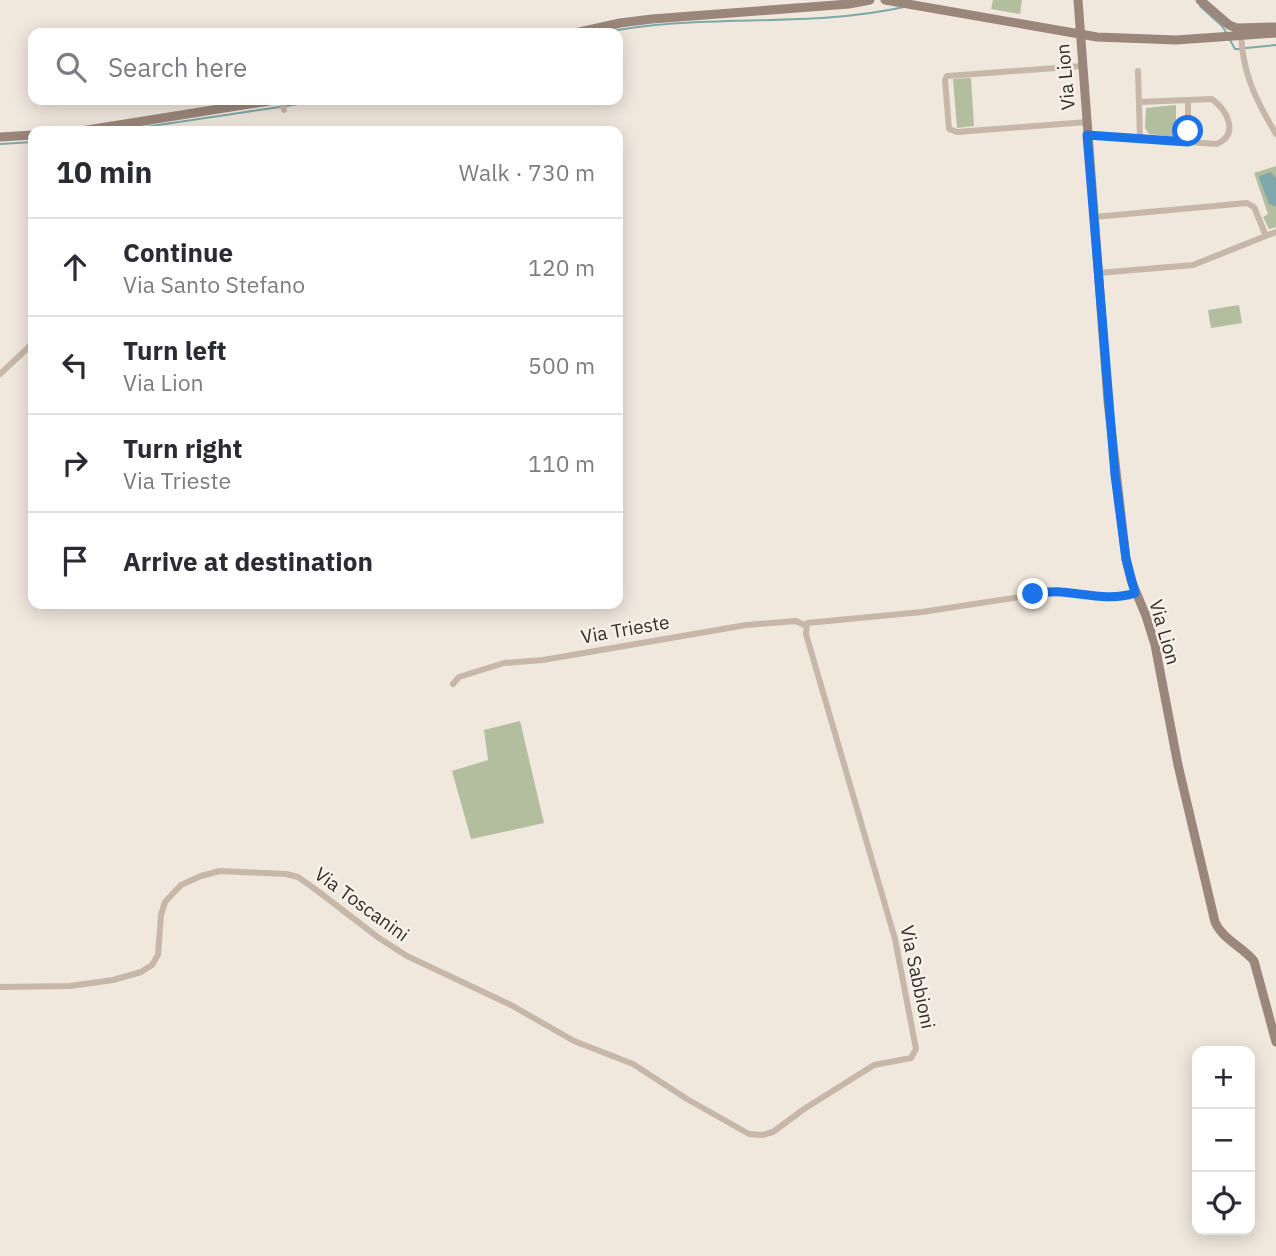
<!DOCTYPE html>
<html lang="en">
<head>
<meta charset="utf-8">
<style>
	:root { --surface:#fff; --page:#f2f2f3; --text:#2b2b33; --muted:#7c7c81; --line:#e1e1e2 }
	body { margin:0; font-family:"IBM Plex Sans",sans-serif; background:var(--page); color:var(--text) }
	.controls { position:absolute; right:21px; bottom:21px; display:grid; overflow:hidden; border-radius:14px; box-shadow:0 4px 18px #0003 }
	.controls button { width:63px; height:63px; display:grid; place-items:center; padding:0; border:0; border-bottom:2px solid var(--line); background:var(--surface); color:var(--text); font:35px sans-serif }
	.stop { position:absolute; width:21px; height:21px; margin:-16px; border:5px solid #1a73e8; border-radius:50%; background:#fff }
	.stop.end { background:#1a73e8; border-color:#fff; box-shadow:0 2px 7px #0008 }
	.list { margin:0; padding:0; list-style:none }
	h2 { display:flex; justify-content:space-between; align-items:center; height:91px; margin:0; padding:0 28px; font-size:30px }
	h2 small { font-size:23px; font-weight:400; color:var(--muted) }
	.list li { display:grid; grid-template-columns:46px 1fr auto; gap:21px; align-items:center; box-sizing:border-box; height:98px; padding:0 28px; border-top:2px solid var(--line) }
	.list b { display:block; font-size:26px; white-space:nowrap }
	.list p { margin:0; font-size:23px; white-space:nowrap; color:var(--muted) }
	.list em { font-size:23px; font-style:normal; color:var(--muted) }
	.icon { flex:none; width:38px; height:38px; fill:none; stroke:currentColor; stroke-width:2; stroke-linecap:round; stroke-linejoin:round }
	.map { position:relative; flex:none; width:1276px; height:1256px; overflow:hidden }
	.search { position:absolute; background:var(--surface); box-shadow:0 4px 18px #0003; left:28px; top:28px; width:595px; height:77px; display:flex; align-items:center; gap:18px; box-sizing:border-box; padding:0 24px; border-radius:14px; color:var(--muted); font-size:26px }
	.panel { position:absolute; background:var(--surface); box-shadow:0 4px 18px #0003; left:28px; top:126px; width:595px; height:483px; border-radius:14px }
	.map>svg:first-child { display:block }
	.green { fill:#b3be9e }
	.water { fill:#7ea9ab }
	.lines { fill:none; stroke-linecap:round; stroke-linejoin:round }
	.stream { stroke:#7ea9ab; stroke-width:2 }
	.street { stroke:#c7b7a9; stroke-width:6 }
	.secondary { stroke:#9b867b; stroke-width:9 }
	.route { stroke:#1a73e8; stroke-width:9 }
	.labels { text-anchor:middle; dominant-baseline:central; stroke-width:5; stroke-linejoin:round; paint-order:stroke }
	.street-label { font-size:19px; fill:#352d29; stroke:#f8f1e9 }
</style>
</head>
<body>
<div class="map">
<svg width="1276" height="1256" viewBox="0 0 1276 1256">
	<rect width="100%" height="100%" fill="#f0e7dd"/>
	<path class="green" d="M993,0H1022L1020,14L991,9Z
		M971,78L974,126L957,128L953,79Z
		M1176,105V137L1149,134L1145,128L1146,108Z
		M1276,166V227L1269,229L1263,217L1268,214L1254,173Z
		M1239,305L1242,323L1211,328L1208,310Z
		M520,721L544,823L471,839L452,771L488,760L484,730Z"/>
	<path class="water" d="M1271,172L1276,178V207L1269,204L1259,178V176Z"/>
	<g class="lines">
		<path class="stream" d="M1200,6L1222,26L1226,32
			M602,33C701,12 805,29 904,7
			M1230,40L1235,49H1240
			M1246,48L1276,45
			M286,106L323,100
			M118,131L280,107
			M0,144L33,142"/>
		<path class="street" d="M1241,35C1243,75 1256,100 1276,134
			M1082,66L947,76L945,80L949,129L957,132L1087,122
			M1138,71L1140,139
			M282,100L284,110
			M1188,100V142
			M1088,135L1217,144C1239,134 1228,111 1212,99L1139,102
			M1094,217L1247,203L1254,207L1266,236
			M1098,273L1193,265L1276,232
			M0,374L33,343
			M453,684L459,677L504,663L543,660L746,625L796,621L806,626
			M0,987L70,986L113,980L141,972L152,965L158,955L161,915L165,902L181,885L201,876L220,871L286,874L298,877L315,889L379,938L407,956L511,1005L574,1041L633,1064L687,1099L749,1134L762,1135L773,1132L804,1109L874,1065L911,1058L916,1049L895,939L806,634L807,623L922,612L1052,592L1093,596H1123L1135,593"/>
		<path class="secondary" d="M885,0L1097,37L1176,40L1276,33
			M1078,0L1108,401L1126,559L1131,580L1146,616L1155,645L1178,765L1215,922C1223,940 1242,946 1254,961L1276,1042
			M1200,0L1229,25L1237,28L1276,27
			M575,33L620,23L652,19L849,4L870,0
			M81,131L275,100
			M0,137L33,135"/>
	</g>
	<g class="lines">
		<path class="route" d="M1033,594C1042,593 1052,591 1061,592C1085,594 1112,601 1135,593L1126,559L1115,475L1087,135L1188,142V131"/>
	</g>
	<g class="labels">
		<g class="street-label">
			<text transform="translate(1065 77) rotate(-95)">Via Lion</text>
			<text transform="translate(625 629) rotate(-10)">Via Trieste</text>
			<text transform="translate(1165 632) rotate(74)">Via Lion</text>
			<text transform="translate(362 904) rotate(36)">Via Toscanini</text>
			<text transform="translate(918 977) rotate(78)">Via Sabbioni</text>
		</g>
	</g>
</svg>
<div class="controls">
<button>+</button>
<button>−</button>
<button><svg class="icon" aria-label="locate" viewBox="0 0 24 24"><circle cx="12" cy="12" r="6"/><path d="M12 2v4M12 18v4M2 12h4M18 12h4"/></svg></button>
</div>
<div class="stop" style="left:1188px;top:131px"></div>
<div class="stop end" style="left:1033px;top:594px"></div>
<div class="search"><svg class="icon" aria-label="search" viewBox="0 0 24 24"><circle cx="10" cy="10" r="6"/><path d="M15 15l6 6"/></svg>Search here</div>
<section class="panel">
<h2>10 min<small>Walk · 730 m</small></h2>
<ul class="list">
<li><svg class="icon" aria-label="ahead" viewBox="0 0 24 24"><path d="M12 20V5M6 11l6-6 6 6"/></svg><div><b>Continue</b><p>Via Santo Stefano</p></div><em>120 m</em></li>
<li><svg class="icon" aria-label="left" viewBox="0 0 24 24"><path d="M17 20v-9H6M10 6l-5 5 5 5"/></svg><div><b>Turn left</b><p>Via Lion</p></div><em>500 m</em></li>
<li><svg class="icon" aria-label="right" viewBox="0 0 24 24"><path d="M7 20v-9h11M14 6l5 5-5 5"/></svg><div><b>Turn right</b><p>Via Trieste</p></div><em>110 m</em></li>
<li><svg class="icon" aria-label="arrive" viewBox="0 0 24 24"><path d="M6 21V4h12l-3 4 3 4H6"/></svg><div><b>Arrive at destination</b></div></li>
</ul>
</section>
</div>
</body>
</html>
